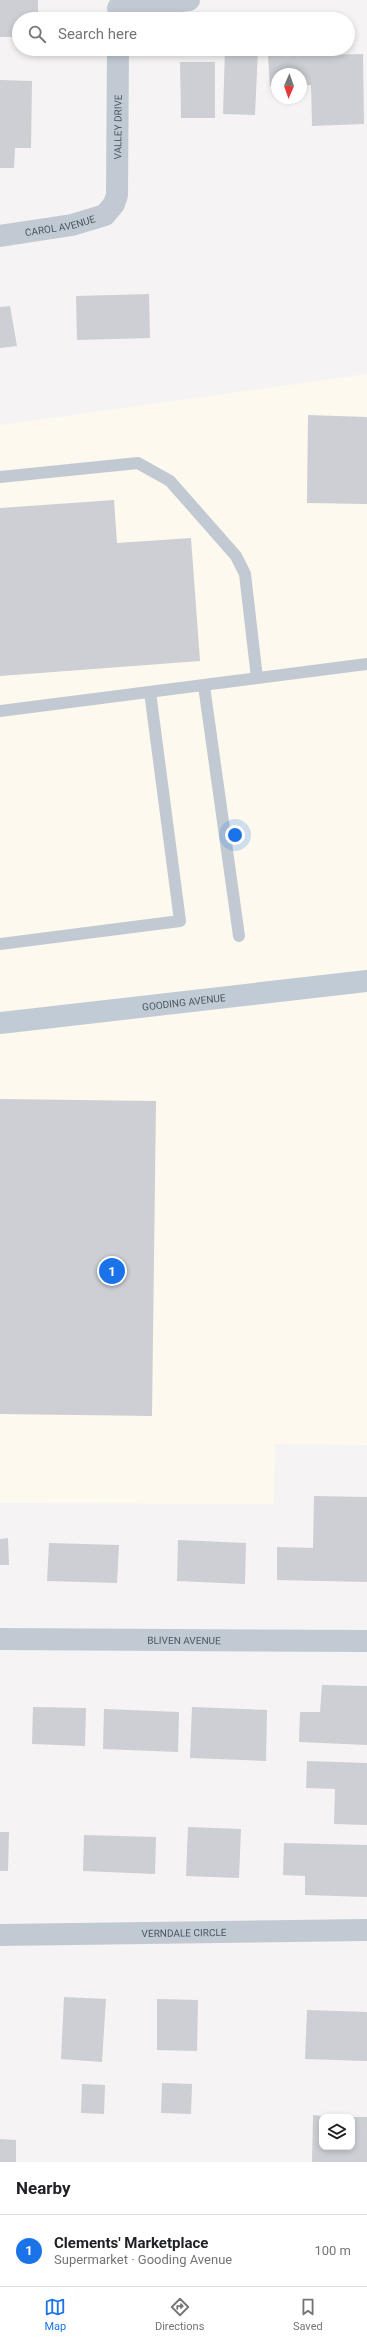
<!DOCTYPE html>
<html lang="en">
<head>
<meta charset="utf-8">
<style>
	:root { --surface:#fff; --page:#f6f6f6; --text:#202124; --muted:#757577; --line:#e0e0e0; --accent:#1a73e8 }
	body { margin:0; font-family:Roboto,sans-serif; background:var(--page); color:var(--text) }
	.controls { position:absolute; right:12px; bottom:12px; display:grid; overflow:hidden; border-radius:8px; box-shadow:0 2px 6px #0003 }
	.controls button { width:36px; height:36px; display:grid; place-items:center; padding:0; border:0; border-bottom:1px solid var(--line); background:var(--surface); color:var(--text); font:20px sans-serif }
	.compass { position:absolute; left:271px; top:68px; width:36px; height:36px; border-radius:50%; background:var(--surface); box-shadow:0 2px 6px #0003; rotate:182deg }
	.you { position:absolute; left:235px; top:835px; width:14px; height:14px; margin:-10px; border:3px solid #fff; border-radius:50%; background:#1a73e8; box-shadow:0 0 0 6px #1a73e833 }
	.badge { display:grid; place-items:center; width:26px; height:26px; border-radius:50%; background:var(--accent); color:#fff; font-size:13px; font-weight:700 }
	.pin { position:absolute; translate:-50% -50%; border:2px solid #fff; box-shadow:0 1px 4px #0006 }
	.list { margin:0; padding:0; list-style:none }
	h2 { display:flex; justify-content:space-between; align-items:center; height:52px; margin:0; padding:0 16px; font-size:17px }
	h2 small { font-size:13px; font-weight:400; color:var(--muted) }
	.list li { display:grid; grid-template-columns:26px 1fr auto; gap:12px; align-items:center; box-sizing:border-box; height:72px; padding:0 16px; border-top:1px solid var(--line) }
	.list b { display:block; font-size:15px; white-space:nowrap }
	.list p { margin:0; font-size:13px; white-space:nowrap; color:var(--muted) }
	.list em { font-size:13px; font-style:normal; color:var(--muted) }
	.icon { flex:none; width:22px; height:22px; fill:none; stroke:currentColor; stroke-width:2; stroke-linecap:round; stroke-linejoin:round }
	.map { position:relative; flex:none; width:367px; height:2162px; overflow:hidden }
	.search { position:absolute; background:var(--surface); box-shadow:0 2px 6px #0003; left:12px; right:12px; top:12px; height:44px; display:flex; align-items:center; gap:10px; box-sizing:border-box; padding:0 14px; border-radius:22px; color:var(--muted); font-size:15px }
	.sheet { height:124px; background:var(--surface) }
	nav { display:flex; justify-content:space-around; align-items:center; box-sizing:border-box; height:56px; border-top:1px solid var(--line); background:var(--surface); font-size:11px; color:var(--muted) }
	nav a { display:grid; justify-items:center; gap:2px }
	nav .on { color:var(--accent) }
	.map>svg:first-child { display:block }
	.commercial { fill:#fdf9ef }
	.building { fill:#cdcfd5 }
	.lines { fill:none; stroke-linecap:round; stroke-linejoin:round }
	.service { stroke:#c1cad2; stroke-width:12 }
	.minor { stroke:#c1cad2; stroke-width:22 }
	.secondary { stroke:#c1cbd6; stroke-width:22 }
	.labels { text-anchor:middle; dominant-baseline:central; stroke-width:4; stroke-linejoin:round; paint-order:stroke }
	.street-label { font-size:10px; fill:#4a5661; stroke:#fff }
</style>
</head>
<body>
<div class="map">
<svg width="367" height="2162" viewBox="0 0 367 2162">
	<rect width="100%" height="100%" fill="#f5f3f3"/>
	<path class="commercial" d="M367,374V1445L275,1444L274,1504L0,1503V425Z"/>
	<path class="building" d="M0,0H38V19H19V37H0Z
		M225,49H258L255,115L223,114Z
		M363,54L364,124L312,126L311,85H301V74H277V86H270L268,56Z
		M180,62H215V118H181Z
		M0,80L32,81L31,148H15L14,168H0Z
		M149,294L150,338L77,340L76,296Z
		M10,306L17,346L0,348V307Z
		M308,415L367,417V504L307,503Z
		M114,500L117,543L191,538L200,661L0,676V508Z
		M0,1099L156,1101L152,1416L0,1414Z
		M314,1496L367,1497V1582L277,1580V1547L313,1548Z
		M8,1538L9,1565H0V1539Z
		M178,1540L246,1543L245,1584L177,1581Z
		M49,1543L119,1545L117,1583L47,1581Z
		M322,1685L367,1686V1745L299,1742L300,1712H320Z
		M33,1707L86,1708L85,1746L32,1744Z
		M192,1707L267,1710L266,1761L190,1758Z
		M104,1709L179,1712L178,1752L103,1749Z
		M307,1761L367,1763V1825L334,1824L335,1789L306,1788Z
		M188,1827L241,1829L239,1878L186,1876Z
		M0,1832H9L8,1871H0Z
		M84,1835L156,1837L155,1874L83,1871Z
		M284,1843L367,1845V1897L305,1895V1876L283,1875Z
		M64,1997L106,1999L102,2062L61,2059Z
		M157,1999L198,2000L197,2051L157,2050Z
		M307,2010L367,2012V2061L305,2059Z
		M162,2083L192,2084L191,2114L161,2113Z
		M82,2084L105,2085L104,2114L81,2113Z
		M313,2115L322,2116V2147H352V2117H367V2162H312Z
		M0,2139L16,2140V2162H0Z"/>
	<g class="lines">
		<path class="service" d="M0,477L138,463L170,481L236,556L245,574L257,678
			M204,686L239,936
			M0,711L367,664
			M0,944L180,921L150,692"/>
		<g class="minor">
			<path d="M118,8L189,0"/>
			<path id="s1" d="M0,236L72,225L105,215L114,204L117,195L118,49"/>
			<path id="s2" d="M0,1639L367,1641"/>
			<path id="s3" d="M0,1935L367,1930"/>
		</g>
		<path class="secondary" id="s4" d="M0,1023L367,981"/>
	</g>
	<g class="labels">
		<g class="street-label">
			<text stroke="none"><textPath href="#s1" startOffset="199">VALLEY DRIVE</textPath></text>
			<text stroke="none"><textPath href="#s1" startOffset="61">CAROL AVENUE</textPath></text>
			<text stroke="none"><textPath href="#s4" startOffset="185">GOODING AVENUE</textPath></text>
			<text stroke="none"><textPath href="#s2" startOffset="184">BLIVEN AVENUE</textPath></text>
			<text stroke="none"><textPath href="#s3" startOffset="184">VERNDALE CIRCLE</textPath></text>
		</g>
	</g>
</svg>
<div class="controls">
<button><svg class="icon" aria-label="layers" viewBox="0 0 24 24"><path d="M12 4l9 5-9 5-9-5zM3 14l9 5 9-5"/></svg></button>
</div>
<svg class="compass" viewBox="-18 -18 36 36"><path d="M0-13l5 13h-10z" fill="#e53935"/><path d="M0 13l5-13h-10z" fill="#757577"/></svg>
<div class="you"></div>
<div class="pin badge" style="left:112px;top:1271px">1</div>
<div class="search"><svg class="icon" aria-label="search" viewBox="0 0 24 24"><circle cx="10" cy="10" r="6"/><path d="M15 15l6 6"/></svg>Search here</div>
</div>
<section class="sheet">
<h2>Nearby<small></small></h2>
<ul class="list">
<li><span class="badge">1</span><div><b>Clements' Marketplace</b><p>Supermarket · Gooding Avenue</p></div><em>100 m</em></li>
</ul>
</section>
<nav>
<a class="on"><svg class="icon" aria-label="map" viewBox="0 0 24 24"><path d="M3 6l6-2 6 2 6-2v14l-6 2-6-2-6 2zM9 4v14M15 6v14"/></svg>Map</a>
<a><svg class="icon" aria-label="directions" viewBox="0 0 24 24"><path d="M12 3l9 9-9 9-9-9zM9 14v-3h6M13 9l2 2-2 2"/></svg>Directions</a>
<a><svg class="icon" aria-label="saved" viewBox="0 0 24 24"><path d="M7 4h10v16l-5-4-5 4z"/></svg>Saved</a>
</nav>
</body>
</html>
